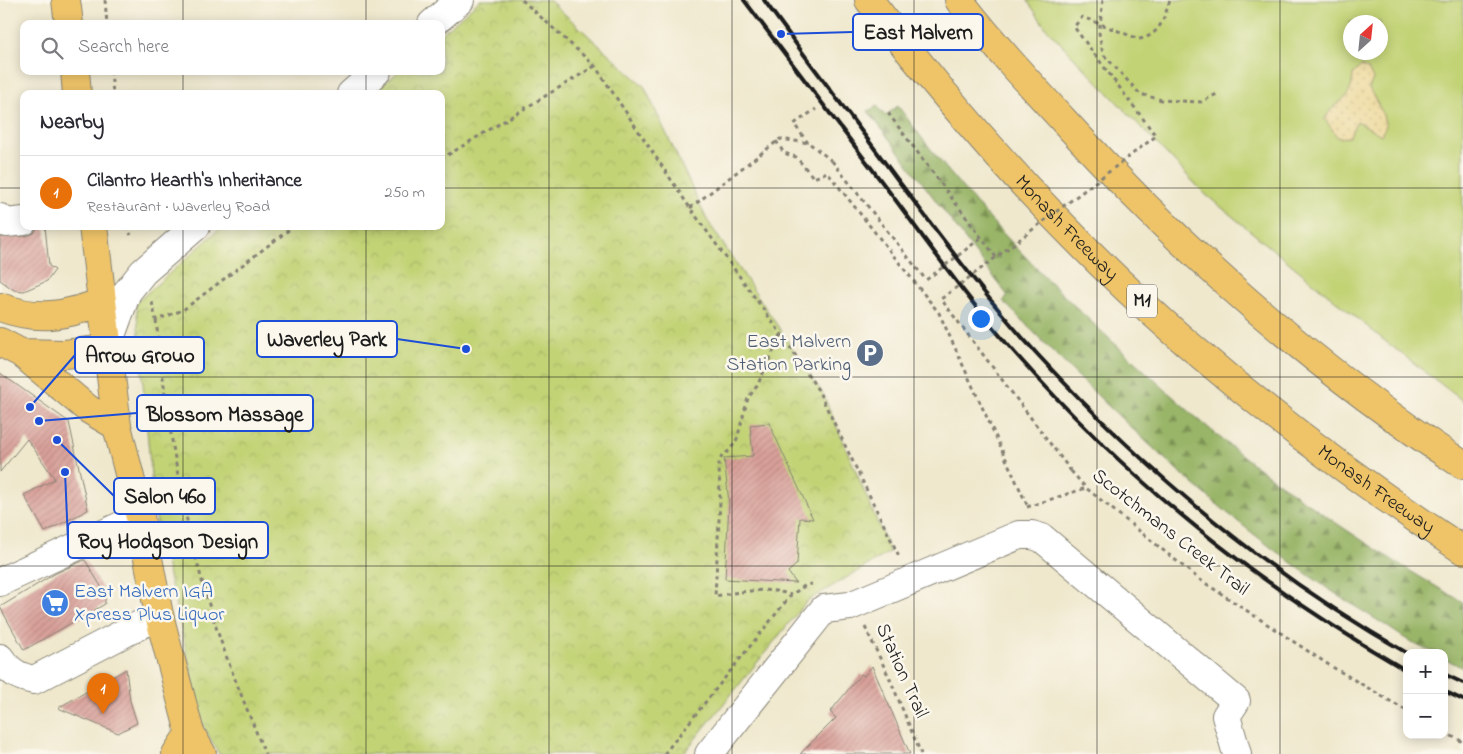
<!DOCTYPE html>
<html lang="en">
<head>
<meta charset="utf-8">
<style>
	:root { --surface:#fff; --page:#f7f7f7; --text:#2b2b33; --muted:#7c7c81; --line:#e1e1e2; --accent:#d1495b }
	body { margin:0; font-family:"Indie Flower",sans-serif; background:var(--page); color:var(--text) }
	.controls { position:absolute; right:15px; bottom:15px; display:grid; overflow:hidden; border-radius:10px; box-shadow:0 2px 12px #0003 }
	.controls button { width:45px; height:45px; display:grid; place-items:center; padding:0; border:0; border-bottom:1px solid var(--line); background:var(--surface); color:var(--text); font:25px sans-serif }
	.compass { position:absolute; left:1343px; top:15px; width:45px; height:45px; border-radius:50%; background:var(--surface); box-shadow:0 2px 12px #0003; rotate:27deg }
	.you { position:absolute; left:980px; top:318px; width:18px; height:18px; margin:-12px; border:4px solid #fff; border-radius:50%; background:#1a73e8; box-shadow:0 0 0 8px #1a73e833 }
	.badge { display:grid; place-items:center; width:32px; height:32px; border-radius:50%; background:var(--accent); color:#fff; font-size:16px; font-weight:700 }
	.pin { position:absolute; translate:-50% -41px; filter:drop-shadow(0 1px 2px #0008) }
	.pin::after { content:''; position:absolute; top:26px; width:18px; height:15px; background:inherit; clip-path:polygon(0 0,100% 0,50% 100%) }
	.list { margin:0; padding:0; list-style:none }
	h2 { display:flex; justify-content:space-between; align-items:center; height:65px; margin:0; padding:0 20px; font-size:21px }
	h2 small { font-size:16px; font-weight:400; color:var(--muted) }
	.list li { display:grid; grid-template-columns:32px 1fr auto; gap:15px; align-items:center; box-sizing:border-box; height:75px; padding:0 20px; border-top:1px solid var(--line) }
	.list b { display:block; font-size:19px; white-space:nowrap }
	.list p { margin:0; font-size:16px; white-space:nowrap; color:var(--muted) }
	.list em { font-size:16px; font-style:normal; color:var(--muted) }
	.icon { flex:none; width:28px; height:28px; fill:none; stroke:currentColor; stroke-width:2; stroke-linecap:round; stroke-linejoin:round }
	.map { position:relative; flex:none; width:1463px; height:754px; overflow:hidden }
	.search { position:absolute; background:var(--surface); box-shadow:0 2px 12px #0003; left:20px; top:20px; width:425px; height:55px; display:flex; align-items:center; gap:12px; box-sizing:border-box; padding:0 18px; border-radius:10px; color:var(--muted); font-size:19px }
	.panel { position:absolute; background:var(--surface); box-shadow:0 2px 12px #0003; left:20px; top:90px; width:425px; height:140px; border-radius:10px }
	.map>svg:first-child { display:block }
	.grass { fill:#c2d376; stroke:#6f7849; fill-rule:evenodd }
	.forest { fill:url(#forest-firs); stroke:#5a6842 }
	.sand { fill:url(#sand-dots); stroke:#857b5d }
	.park { fill:url(#park-crowns); stroke:#6f7849 }
	.building { fill:url(#building-hatch) }
	.lines { fill:none; stroke-linecap:round; stroke-linejoin:round }
	.minor-casing { stroke:#868274; stroke-width:30 }
	.major-casing { stroke:#868274; stroke-width:30 }
	.highway-casing { stroke:#868274; stroke-width:30 }
	.path { stroke:#868274; stroke-width:3; stroke-dasharray:4 4; stroke-linecap:butt }
	.minor { stroke:#fff; stroke-width:28 }
	.major { stroke:#efc469; stroke-width:28 }
	.highway { stroke:#efc469; stroke-width:28 }
	.rail { stroke:#1c1c1c; stroke-width:4 }
	.path-bridge { stroke:#868274; stroke-width:3; stroke-dasharray:4 4; stroke-linecap:butt }
	.grid { fill:none; stroke:#1c1c1c; stroke-width:1; stroke-opacity:0.55 }
	.labels { text-anchor:middle; dominant-baseline:central; stroke-width:5; stroke-linejoin:round; paint-order:stroke }
	.shield { fill:#fbf7ec; stroke:#5f5e5a; stroke-width:1 }
	.shield-label { font-size:19px; font-weight:bold; fill:#1c1c1c }
	.street-label { font-size:20px; fill:#1c1c1c; stroke:#fbf7ec }
	.service-label { font-size:20px; fill:#4e5e75; stroke:#fbf7ec; text-anchor:end }
	.shop-label { font-size:20px; fill:#366cbe; stroke:#fbf7ec; text-anchor:start }
	.leader { fill:none; stroke:#1d4ed8; stroke-width:2 }
	.callout-dot { fill:#1d4ed8; stroke:#fbf7ec; stroke-width:2 }
	.callout { fill:#fbf7ec; stroke:#1d4ed8; stroke-width:2 }
	.callout-label { font-size:21px; text-anchor:middle; font-weight:bold; fill:#1c1c1c }
</style>
</head>
<body>
<div class="map">
<svg width="1463" height="754" viewBox="0 0 1463 754">
	<defs>
		<pattern id="forest-firs" width="22" height="20" patternUnits="userSpaceOnUse" patternTransform="scale(1.25)"><rect width="22" height="20" fill="#99b567"/><path d="M5 1l3.5 6h-7zM16 11l3.5 6h-7z" fill="#7c9254"/></pattern>
		<pattern id="sand-dots" width="8" height="8" patternUnits="userSpaceOnUse" patternTransform="scale(1.25)"><rect width="8" height="8" fill="#eeda9e"/><path d="M2 2h.1M6 6h.1" fill="none" stroke="#ccba88" stroke-width="1.8" stroke-linecap="round"/></pattern>
		<pattern id="park-crowns" width="20" height="18" patternUnits="userSpaceOnUse" patternTransform="scale(1.25)"><rect width="20" height="18" fill="#c2d376"/><path d="M2 6a3 3 0 1 1 6 0M12 15a3 3 0 1 1 6 0" fill="none" stroke="#a6b566"/></pattern>
		<pattern id="building-hatch" width="6" height="6" patternUnits="userSpaceOnUse" patternTransform="scale(1.25)"><rect width="6" height="6" fill="#d8a099"/><path d="M-1 1l2-2M0 6l6-6M5 7l2-2" fill="none" stroke="#b98983"/></pattern>
	</defs>
	<rect width="100%" height="100%" fill="#fbf7ec"/>
	<filter id="ink" filterUnits="userSpaceOnUse"><feTurbulence type="fractalNoise" baseFrequency=".02" numOctaves="2"/><feDisplacementMap in="SourceGraphic" scale="10" xChannelSelector="R" yChannelSelector="G"/><feConvolveMatrix kernelMatrix="1 2 1 2 8 2 1 2 1" color-interpolation-filters="sRGB"/></filter>
	<filter id="wash" filterUnits="userSpaceOnUse"><feTurbulence type="fractalNoise" baseFrequency=".0096" numOctaves="4" result="noise"/><feDisplacementMap in="SourceGraphic" scale="20" xChannelSelector="R" yChannelSelector="G"/><feGaussianBlur stdDeviation="1.12" result="paint"/><feColorMatrix in="noise" values="0 0 0 0 0 0 0 0 0 0 0 0 0 0 0 0 0 1.4 0 .05"/><feComposite in="paint" operator="in"/></filter>
	<g filter="url(#wash)">
		<rect width="100%" height="100%" fill="#efe8cd"/>
		<path class="grass" d="M1027,0H1463V401L1385,341L1205,194L1046,28ZM1350,22H1380V52H1350Z"/>
		<path class="forest" d="M877,106L885,116L898,106C964,197 1041,277 1124,352C1172,396 1219,440 1272,478C1333,522 1397,565 1463,602V668L1444,658V653C1421,653 1397,632 1377,620C1236,535 1118,418 1003,301L1008,296L868,111Z"/>
		<path class="sand" d="M1361,66L1368,69L1373,79L1369,88L1382,112L1386,126L1381,135L1357,121L1349,137L1338,138L1325,119C1336,97 1352,104 1353,74Z"/>
		<path class="park" d="M480,0H549L644,86L707,220L823,394L890,552L807,601L683,754H219L203,725L154,510L136,303L223,226H441V94H373L399,71H441V34Z"/>
		<g id="blocks">
			<path class="building" d="M45,226L49,266L55,270L47,281L24,291L14,290L0,280V237L26,236L34,233L38,227Z
				M0,373L69,422L88,510L45,532L24,495L55,479L27,439L0,472Z
				M769,423L813,519L800,518L797,564L788,572L796,583L725,579L729,503L724,458L753,456L750,425Z
				M85,560L105,593V604L24,650L0,607L56,573Z
				M872,666L910,754H800L836,718L830,712L861,674L864,676Z
				M126,669L130,701L137,723L118,733L58,708Z"/>
		</g>
	</g>
	<g filter="url(#ink)">
		<use href="#blocks" fill-opacity="0" stroke="#868274" stroke-width="1"/>
		<g class="lines">
			<g class="minor-casing">
				<path id="minor" d="M432,24L460,0
					M351,94L377,71
					M0,218L6,223L24,221
					M106,349L127,292L143,272L196,226
					M0,582L140,517
					M0,658C9,671 18,677 34,680L159,615
					M709,754L824,609L850,606L1019,535H1032L1042,538L1236,701L1226,716L1237,754"/>
			</g>
			<g class="major-casing">
				<path id="major" d="M66,0L69,24
					M75,71L77,94
					M93,226L117,426L140,517L159,615L190,733L202,754
					M0,307C38,321 65,316 102,302
					M0,342L21,353L65,354L106,349
					M21,353L88,409L117,426
					M176,754L190,733"/>
			</g>
			<g class="highway-casing">
				<g id="highway">
					<path id="s1" d="M869,0C963,122 1066,238 1182,339C1271,416 1365,486 1463,550"/>
					<path d="M959,0C992,43 1029,83 1066,123C1184,253 1316,369 1463,465"/>
				</g>
			</g>
			<path class="path" d="M105,0L107,24
				M522,0L595,66L690,208L782,335L818,390L899,556
				M1103,0L1099,33L1103,54L1140,94L1162,100L1201,102L1219,93
				M1139,39C1160,36 1164,18 1170,0
				M111,71L113,94
				M888,113L996,257
				M776,141L784,153L796,157L814,178L827,172L939,313L1028,507
				M808,143L794,124L816,109
				M441,159L595,66
				M690,208L780,139L809,143L832,161
				M126,226L131,235
				M152,302L156,320L183,310L294,226
				M156,320C167,418 181,514 210,608C225,658 246,706 265,754
				M781,335L757,386L748,398L737,439L730,450L722,456L719,462L720,501L715,596C740,592 767,586 791,595
				M1071,471L1086,488L1199,579L1329,665L1407,711
				M1027,507L1086,488
				M865,627L890,679L921,754
				M1444,732L1463,742
				M664,754L791,595L806,585L812,584"/>
			<use href="#minor" class="minor"/>
			<use href="#major" class="major"/>
			<use href="#highway" class="highway"/>
			<path class="rail" d="M744,0C795,67 846,135 897,202C935,253 972,305 1015,353C1131,484 1255,583 1407,671
				M764,0C807,60 853,119 897,179C943,239 988,301 1039,356C1147,473 1269,575 1407,653
				M1444,674L1463,683
				M1444,691L1463,700"/>
			<path class="path-bridge" d="M832,161L926,280L981,238
				M1071,471L941,299L1156,136L1074,27L1082,17L1139,39"/>
		</g>
	</g>
	<path class="grid" d="M183,0V24M366,0V24M549,0V754M732,0V754M914,0V754M1097,0V754M1280,0V754M183,71V94M366,71V94M0,188H24M441,188H1463M183,226V754M366,226V754M0,377H1463M0,566H1463"/>
	<defs>
		<g id="parking-disc" transform="scale(1.4375)"><circle r="9.5" fill="#5c6f8a" stroke="#fbf7ec"/><path d="M-3.5-5.5H1a3.5 3.5 0 0 1 0 7H-1V5.5H-3.5ZM-1-3.4V-.6H.8a1.4 1.4 0 0 0 0-2.8Z" fill="#fff"/></g>
		<g id="supermarket-disc" transform="scale(1.4375)"><circle r="9.5" fill="#3f7fe0" stroke="#fbf7ec"/><path d="M-6-5.5h2.5l.6 2H6L4.5 2H-2.5L-4.4-4H-6ZM-1.5 3.2a1.3 1.3 0 1 0 .1 0ZM3 3.2a1.3 1.3 0 1 0 .1 0Z" fill="#fff"/></g>
	</defs>
	<g fill-rule="evenodd">
		<use href="#parking-disc" x="870" y="353"/>
		<use href="#supermarket-disc" x="55" y="603"/>
	</g>
	<g class="labels">
		<rect class="shield" x="1127" y="284.5" width="30" height="33" rx="4"/>
		<g class="shield-label">
			<text x="1142" y="301">M1</text>
		</g>
		<g class="street-label">
			<text stroke="none"><textPath href="#s1" startOffset="302">Monash Freeway</textPath></text>
			<text stroke="none"><textPath href="#s1" startOffset="708">Monash Freeway</textPath></text>
			<text transform="translate(1170 533) rotate(38)">Scotchmans Creek Trail</text>
			<text transform="translate(901 671) rotate(66)">Station Trail</text>
		</g>
		<g class="service-label">
			<text x="851" y="342">East Malvern<tspan x="851" dy="23">Station Parking</tspan></text>
		</g>
		<g class="shop-label">
			<text x="74" y="592">East Malvern IGA<tspan x="74" dy="23">Xpress Plus Liquor</tspan></text>
		</g>
	</g>
	<path class="leader" d="M781 34L853 32M466 349L397 339M30 407L75 355M39 421L137 413M57 440L114 496M65 472L68 540"/>
	<g class="callout-dot">
		<circle cx="781" cy="34" r="5"/>
		<circle cx="466" cy="349" r="5"/>
		<circle cx="30" cy="407" r="5"/>
		<circle cx="39" cy="421" r="5"/>
		<circle cx="57" cy="440" r="5"/>
		<circle cx="65" cy="472" r="5"/>
	</g>
	<g class="callout">
		<rect x="853" y="14" width="130" height="36" rx="5"/>
		<rect x="257" y="321" width="140" height="36" rx="5"/>
		<rect x="75" y="337" width="129" height="36" rx="5"/>
		<rect x="137" y="395" width="176" height="36" rx="5"/>
		<rect x="114" y="478" width="101" height="36" rx="5"/>
		<rect x="68" y="522" width="200" height="36" rx="5"/>
	</g>
	<g class="callout-label">
		<text x="918" y="39">East Malvern</text>
		<text x="327" y="346">Waverley Park</text>
		<text x="140" y="362">Arrow Grouo</text>
		<text x="225" y="421">Blossom Massage</text>
		<text x="165" y="503">Salon 460</text>
		<text x="168" y="548">Roy Hodgson Design</text>
	</g>
</svg>
<div class="controls">
<button>+</button>
<button>−</button>
</div>
<svg class="compass" viewBox="-18 -18 36 36"><path d="M0-13l5 13h-10z" fill="#e53935"/><path d="M0 13l5-13h-10z" fill="#7c7c81"/></svg>
<div class="you"></div>
<div class="pin badge" style="left:103px;top:714px;background:#e8710a">1</div>
<div class="search"><svg class="icon" aria-label="search" viewBox="0 0 24 24"><circle cx="10" cy="10" r="6"/><path d="M15 15l6 6"/></svg>Search here</div>
<section class="panel">
<h2>Nearby<small></small></h2>
<ul class="list">
<li><span class="badge" style="background:#e8710a">1</span><div><b>Cilantro Hearth's Inheritance</b><p>Restaurant · Waverley Road</p></div><em>250 m</em></li>
</ul>
</section>
</div>
</body>
</html>
